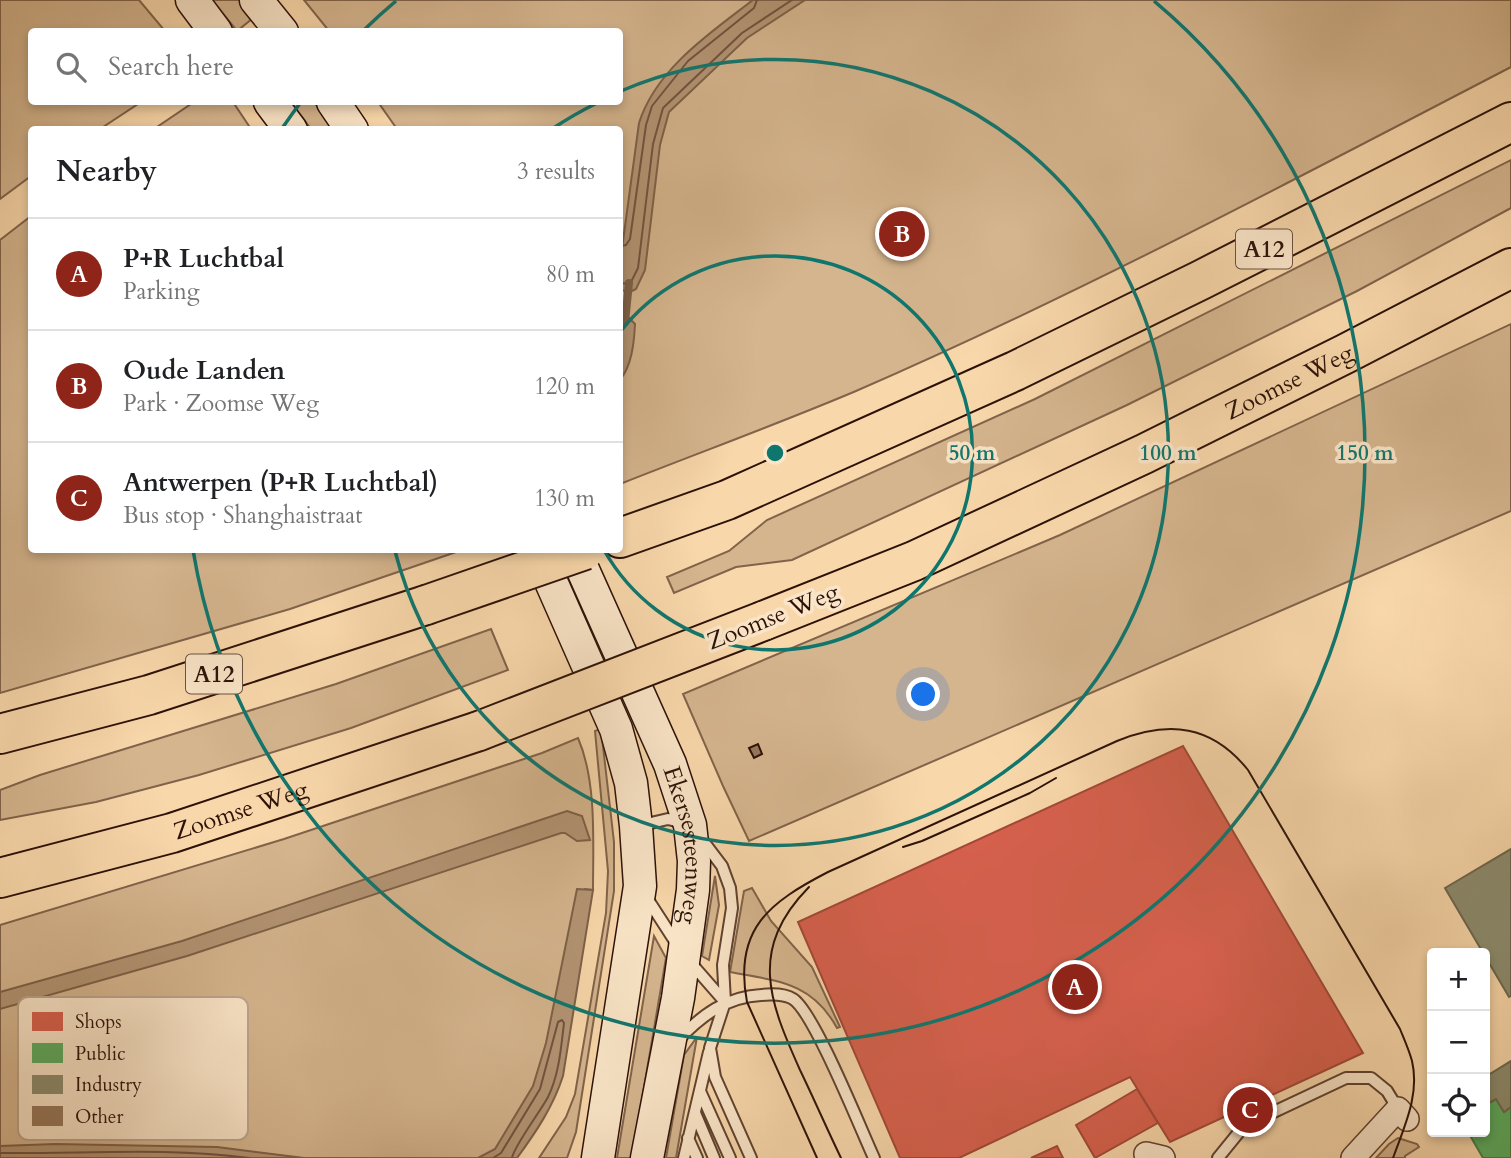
<!DOCTYPE html>
<html lang="en">
<head>
<meta charset="utf-8">
<style>
	:root { --surface:#fff; --page:#f2f2f2; --text:#202124; --muted:#757577; --line:#e0e0e0; --accent:#8f2418 }
	body { margin:0; font-family:Cardo,serif; background:var(--page); color:var(--text) }
	.controls { position:absolute; right:21px; bottom:21px; display:grid; overflow:hidden; border-radius:7px; box-shadow:0 4px 10px #0003 }
	.controls button { width:63px; height:63px; display:grid; place-items:center; padding:0; border:0; border-bottom:2px solid var(--line); background:var(--surface); color:var(--text); font:35px sans-serif }
	.you { position:absolute; left:924px; top:695px; width:24px; height:24px; margin:-18px; border:5px solid #fff; border-radius:50%; background:#1a73e8; box-shadow:0 0 0 10px #1a73e833 }
	.badge { display:grid; place-items:center; width:46px; height:46px; border-radius:50%; background:var(--accent); color:#fff; font-size:23px; font-weight:700 }
	.pin { position:absolute; translate:-50% -50%; border:4px solid #fff; box-shadow:0 2px 7px #0006 }
	.list { margin:0; padding:0; list-style:none }
	h2 { display:flex; justify-content:space-between; align-items:center; height:91px; margin:0; padding:0 28px; font-size:30px }
	h2 small { font-size:23px; font-weight:400; color:var(--muted) }
	.list li { display:grid; grid-template-columns:46px 1fr auto; gap:21px; align-items:center; box-sizing:border-box; height:112px; padding:0 28px; border-top:2px solid var(--line) }
	.list b { display:block; font-size:26px; white-space:nowrap }
	.list p { margin:0; font-size:23px; white-space:nowrap; color:var(--muted) }
	.list em { font-size:23px; font-style:normal; color:var(--muted) }
	.icon { flex:none; width:38px; height:38px; fill:none; stroke:currentColor; stroke-width:2; stroke-linecap:round; stroke-linejoin:round }
	.map { position:relative; flex:none; width:1511px; height:1158px; overflow:hidden }
	.search { position:absolute; background:var(--surface); box-shadow:0 4px 10px #0003; left:28px; top:28px; width:595px; height:77px; display:flex; align-items:center; gap:18px; box-sizing:border-box; padding:0 24px; border-radius:7px; color:var(--muted); font-size:26px }
	.panel { position:absolute; background:var(--surface); box-shadow:0 4px 10px #0003; left:28px; top:126px; width:595px; height:427px; border-radius:7px }
	.map>svg:first-child { display:block }
	.green { fill:#d5b58e; stroke:#80634b; stroke-width:2 }
	.water { fill:#b39473; stroke:#7d6048; stroke-width:2 }
	.shops { fill:#d6604d; stroke:#a34838; stroke-width:2 }
	.public { fill:#5aae61; stroke:#4c7f46; stroke-width:2 }
	.industry { fill:#8c8c6e; stroke:#6f674f; stroke-width:2 }
	.lines { fill:none; stroke-linecap:round; stroke-linejoin:round }
	.shore { stroke:#70523e; stroke-width:2 }
	.stream { stroke:#7d6048; stroke-width:8 }
	.building { fill:#96785c; stroke:#2c1108; stroke-width:2 }
	.lane-casing { stroke:#5f4230; stroke-width:14 }
	.street-casing { stroke:#5f4230; stroke-width:26 }
	.secondary-casing { stroke:#2c1108; stroke-width:35 }
	.highway-casing { stroke:#2c1108; stroke-width:42 }
	.lane { stroke:#fae5c8; stroke-width:10 }
	.street { stroke:#fae5c8; stroke-width:23 }
	.secondary { stroke:#fae5c8; stroke-width:32 }
	.highway { stroke:#f8d7aa; stroke-width:38 }
	.tram { stroke:#2c1108; stroke-width:2 }
	.highway-bridge-casing { stroke:#2c1108; stroke-width:42; stroke-linecap:butt }
	.highway-bridge { stroke:#f8d7aa; stroke-width:38 }
	.ring { fill:none; stroke:#0f766e; stroke-width:3.5 }
	.labels { text-anchor:middle; dominant-baseline:central; stroke-width:7; stroke-linejoin:round; paint-order:stroke }
	.shield { fill:#fae5c8; stroke:#6a5142; stroke-width:2 }
	.shield-label { font-size:23px; font-weight:bold; fill:#2c1108 }
	.street-label { font-size:24px; fill:#2c1108; stroke:#fae5c8 }
	.key { fill:#fae5c8; stroke:#bca58e; stroke-width:2 }
	.key-label { font-size:19px; fill:#2c1108 }
	.centre { fill:#0f766e; stroke:#fae5c8; stroke-width:3.5 }
	.ring-label { font-size:21px; text-anchor:middle; font-weight:bold; fill:#0f766e; stroke:#fae5c8; stroke-width:7; stroke-linejoin:round; paint-order:stroke }
</style>
</head>
<body>
<div class="map">
<svg width="1511" height="1158" viewBox="0 0 1511 1158">
	<rect width="100%" height="100%" fill="#f8d7aa"/>
	<filter id="stains"><feTurbulence type="fractalNoise" baseFrequency=".00286" numOctaves="4"/><feColorMatrix values="0 0 0 0 .2 0 0 0 0 .09 0 0 0 0 .02 0 0 0 .5 -.17"/></filter>
	<radialGradient id="worn" r=".72"><stop offset=".6" stop-color="#630" stop-opacity="0"/><stop offset="1" stop-color="#630" stop-opacity=".3"/></radialGradient>
	<path class="green" d="M0,0H139L165,31L32,32V102H141L100,129L32,130L31,176L0,199Z
		M212,0H239L253,18L237,31Z
		M304,0H1511V67C1295,179 1079,294 856,391C778,424 698,453 620,484V130L397,129L378,102H620V32L329,31Z
		M194,102H233L251,129H154Z
		M291,102H314L334,129H311Z
		M1511,160V208L1357,291L1127,405L792,560L736,567L674,593L667,577L729,551L767,520L1035,399Z
		M31,216L32,550H462L290,609L0,693V240Z
		M1511,324V511L749,841L723,786L683,694L1060,535Z
		M491,629L508,670L351,728L199,775L96,802L0,820V790L40,775L336,684Z
		M601,729L614,842V891L576,1132L567,1158H539L566,1117L575,1094L606,913L608,871L595,731Z
		M578,738C597,782 593,842 593,890L585,889L550,1075L501,1158H0V925L284,839L542,753Z
		M715,876L719,905L709,960L702,956Z
		M752,888L771,921L812,967L840,1027L837,1028C812,982 777,981 730,972L744,891Z
		M654,936L666,958L632,1158H617Z
		M697,1037L676,1158H666L684,1055Z
		M1398,1138L1417,1144L1419,1147L1405,1156V1158H1376L1389,1144Z"/>
	<path class="water" d="M753,0H805L747,38L669,112L660,145L645,270L636,289L628,293L621,289L620,263L639,123C656,69 710,33 753,0Z
		M626,315L635,324C634,343 632,365 620,380V316Z
		M567,811L582,816L590,840L577,841L565,833H561L187,956L0,1009V992L182,941Z
		M577,889L593,890L563,1076C553,1107 536,1132 517,1158H478L495,1149L533,1086L546,1043Z
		M55,1144L217,1147L304,1158H0V1146Z"/>
	<path class="shops" d="M1183,746L1363,1053L1170,1142L1130,1077L959,1158H900L798,922Z
		M1137,1089L1158,1123L1095,1158L1076,1125Z
		M1057,1146L1063,1158H1031Z"/>
	<path class="public" d="M1496,1099L1504,1112L1511,1107V1158H1483L1468,1132H1485V1105Z"/>
	<path class="industry" d="M1511,849V996L1509,997L1445,888Z
		M1511,1061V1107L1504,1112L1496,1099L1485,1105V1077Z"/>
	<g class="lines">
		<path class="shore" d="M620,246L626,245L630,239L646,125L652,106L688,61L754,8L757,0
			M620,283L630,284L638,268L653,144L663,108L742,33L792,0
			M0,1153C83,1154 167,1147 249,1158
			M493,1158L501,1153L540,1089L558,1022L562,1020L564,1023C561,1048 559,1075 548,1097C540,1112 514,1146 512,1158"/>
		<path class="stream" d="M625,322L629,283"/>
	</g>
	<path class="building" d="M758,744L762,754L754,758L749,748Z"/>
	<g class="lines">
		<g class="lane-casing">
			<path id="lane" d="M638,826L668,819L684,823
				M700,837L722,866L730,888L732,908L723,965L725,1002L710,1048L715,1077L751,1158
				M645,895L678,946
				M690,962L725,1002
				M678,1040C702,1015 726,997 761,995C770,994 785,994 793,999C814,1012 861,1130 874,1158
				M700,1091L730,1158
				M695,1113L714,1158
				M688,1138L697,1158
				M684,1158L709,1052
				M1218,1158L1244,1126L1346,1078H1371L1387,1091L1398,1109"/>
		</g>
		<g class="street-casing">
			<path id="street" d="M1146,1154L1163,1158
				M1353,1158L1398,1109L1407,1119"/>
		</g>
		<g class="secondary-casing">
			<g id="secondary">
				<path d="M192,0L216,32"/>
				<path d="M256,0L282,32"/>
				<path d="M270,102L291,130"/>
				<path d="M333,102L352,130"/>
				<path d="M537,550L616,729L631,783L636,826L640,886L598,1158"/>
				<path id="s1" d="M574,550L670,764L690,825L694,861L693,890L678,998L647,1158"/>
			</g>
		</g>
		<g class="highway-casing">
			<g id="highway">
				<path d="M620,538L727,500L1015,371L1201,280L1511,122"/>
				<path id="s2" d="M763,621L914,561L1144,454L1345,354L1511,268"/>
				<path d="M0,734L149,695L426,605"/>
				<path id="s3" d="M0,878L172,833L479,731"/>
			</g>
		</g>
		<use href="#lane" class="lane"/>
		<use href="#street" class="street"/>
		<use href="#secondary" class="secondary"/>
		<use href="#highway" class="highway"/>
		<path class="tram" d="M903,847L922,841L1030,793L1056,778
			M809,887C748,949 769,1001 800,1070C814,1099 827,1129 841,1158
			M817,1158L747,1002C733,929 770,902 828,872L1117,741C1169,720 1212,725 1248,770L1400,1029C1404,1039 1409,1050 1412,1061C1420,1095 1404,1127 1393,1158"/>
		<g class="highway-bridge-casing">
			<path id="highway-bridge" d="M426,605L585,550
				M479,731L763,621"/>
		</g>
		<use href="#highway-bridge" class="highway-bridge"/>
	</g>
	<g class="ring">
		<path d="M620 332A197 197 0 1 1 604 550"/>
		<path d="M552 129A393 393 0 0 1 597 103M621 91A393 393 0 1 1 395 551"/>
		<path d="M283 127A590 590 0 0 1 301 102M365 29A590 590 0 0 1 396 1M1154 1A590 590 0 1 1 193 550"/>
	</g>
	<g class="labels">
		<g class="shield">
			<rect x="1236" y="229.5" width="56" height="39" rx="5"/>
			<rect x="186" y="654.5" width="56" height="39" rx="5"/>
		</g>
		<g class="shield-label">
			<text x="1264" y="249">A12</text>
			<text x="214" y="674">A12</text>
		</g>
		<g class="street-label">
			<text stroke="none"><textPath href="#s2" startOffset="578">Zoomse Weg</textPath></text>
			<text transform="translate(773 617) rotate(-22)">Zoomse Weg</text>
			<text stroke="none"><textPath href="#s3" startOffset="250">Zoomse Weg</textPath></text>
			<text stroke="none"><textPath href="#s1" startOffset="318">Ekersesteenweg</textPath></text>
		</g>
	</g>
	<rect x="18" y="997" width="230" height="143" rx="10" class="key"/>
	<rect x="32" y="1012" width="31" height="19" fill="#d6604d"/>
	<rect x="32" y="1043" width="31" height="20" fill="#5aae61"/>
	<rect x="32" y="1075" width="31" height="19" fill="#8c8c6e"/>
	<rect x="32" y="1106" width="31" height="20" fill="#96785c"/>
	<g class="key-label">
		<text x="75" y="1028">Shops</text>
		<text x="75" y="1060">Public</text>
		<text x="75" y="1091">Industry</text>
		<text x="75" y="1123">Other</text>
	</g>
	<circle cx="775" cy="453" r="10" class="centre"/>
	<g class="ring-label">
		<text x="972" y="460">50 m</text>
		<text x="1168" y="460">100 m</text>
		<text x="1365" y="460">150 m</text>
	</g>
	<rect width="100%" height="100%" filter="url(#stains)"/>
	<rect width="100%" height="100%" fill="url(#worn)"/>
</svg>
<div class="controls">
<button>+</button>
<button>−</button>
<button><svg class="icon" aria-label="locate" viewBox="0 0 24 24"><circle cx="12" cy="12" r="6"/><path d="M12 2v4M12 18v4M2 12h4M18 12h4"/></svg></button>
</div>
<div class="you"></div>
<div class="pin badge" style="left:1075px;top:987px">A</div>
<div class="pin badge" style="left:902px;top:234px">B</div>
<div class="pin badge" style="left:1250px;top:1110px">C</div>
<div class="search"><svg class="icon" aria-label="search" viewBox="0 0 24 24"><circle cx="10" cy="10" r="6"/><path d="M15 15l6 6"/></svg>Search here</div>
<section class="panel">
<h2>Nearby<small>3 results</small></h2>
<ul class="list">
<li><span class="badge">A</span><div><b>P+R Luchtbal</b><p>Parking</p></div><em>80 m</em></li>
<li><span class="badge">B</span><div><b>Oude Landen</b><p>Park · Zoomse Weg</p></div><em>120 m</em></li>
<li><span class="badge">C</span><div><b>Antwerpen (P+R Luchtbal)</b><p>Bus stop · Shanghaistraat</p></div><em>130 m</em></li>
</ul>
</section>
</div>
</body>
</html>
